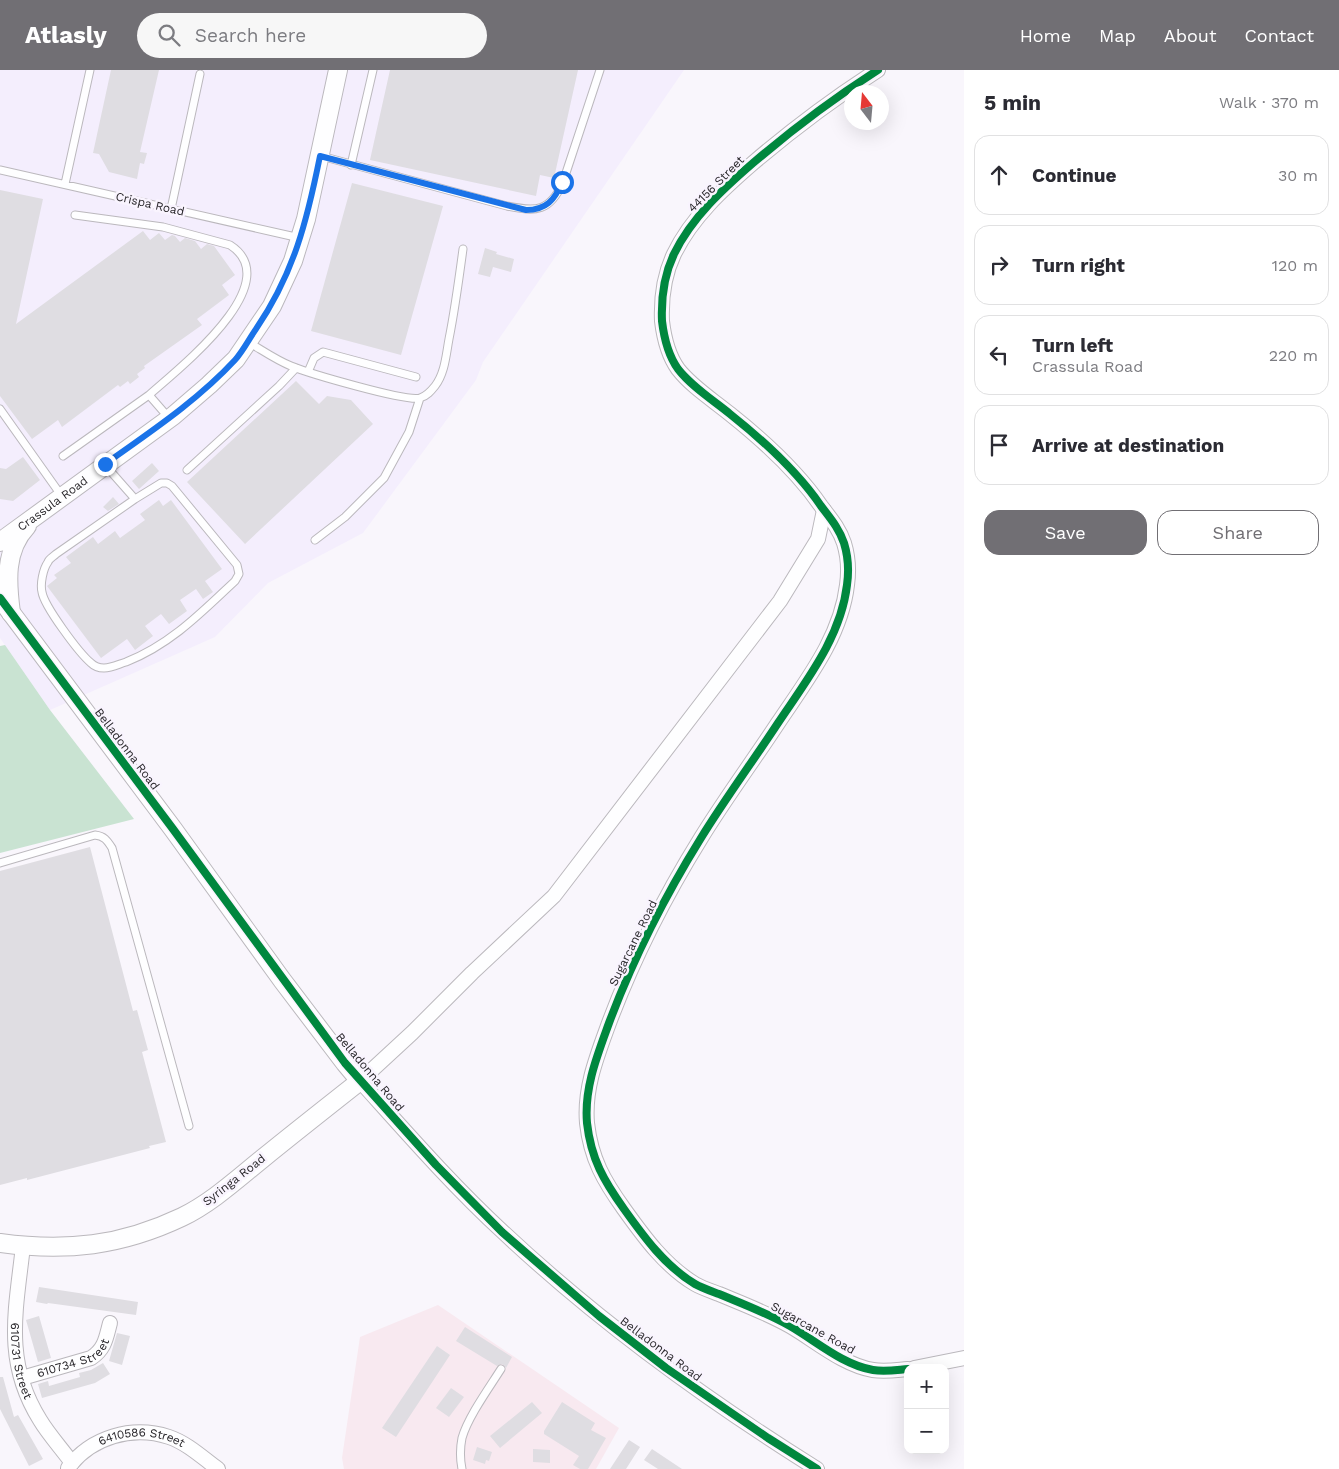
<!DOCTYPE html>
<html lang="en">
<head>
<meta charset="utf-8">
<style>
	:root { --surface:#fff; --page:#f7f7f7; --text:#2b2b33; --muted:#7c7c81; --line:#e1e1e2; --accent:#716f74 }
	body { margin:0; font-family:"Work Sans",sans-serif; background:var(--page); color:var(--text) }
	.controls { position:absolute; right:15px; bottom:15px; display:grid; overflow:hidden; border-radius:10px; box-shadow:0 5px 20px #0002 }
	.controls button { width:45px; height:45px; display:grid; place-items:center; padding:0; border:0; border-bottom:1px solid var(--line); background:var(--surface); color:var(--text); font:25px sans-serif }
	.compass { position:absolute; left:844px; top:15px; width:45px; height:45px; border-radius:50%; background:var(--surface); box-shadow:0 5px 20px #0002; rotate:344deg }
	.stop { position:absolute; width:15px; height:15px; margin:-11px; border:4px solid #1a73e8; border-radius:50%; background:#fff }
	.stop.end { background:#1a73e8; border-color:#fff; box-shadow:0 1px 5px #0008 }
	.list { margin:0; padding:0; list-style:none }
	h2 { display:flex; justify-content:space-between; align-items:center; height:65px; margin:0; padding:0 20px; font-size:21px }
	h2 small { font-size:16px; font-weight:400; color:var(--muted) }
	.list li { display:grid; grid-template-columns:32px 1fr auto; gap:15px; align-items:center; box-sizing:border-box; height:80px; margin:0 10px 10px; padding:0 10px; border:1px solid var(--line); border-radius:15px }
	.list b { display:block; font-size:19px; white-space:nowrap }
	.list p { margin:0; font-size:16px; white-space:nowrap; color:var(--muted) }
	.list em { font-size:16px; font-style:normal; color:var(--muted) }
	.actions { display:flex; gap:10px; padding:15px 20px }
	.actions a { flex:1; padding:11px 0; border:1px solid var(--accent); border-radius:15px; text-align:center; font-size:18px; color:var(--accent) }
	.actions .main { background:var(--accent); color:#fff }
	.icon { flex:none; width:28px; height:28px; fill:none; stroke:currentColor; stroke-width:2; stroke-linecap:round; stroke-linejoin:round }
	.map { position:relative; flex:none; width:964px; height:1399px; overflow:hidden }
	header { display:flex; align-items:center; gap:30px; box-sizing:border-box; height:70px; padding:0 25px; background:var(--accent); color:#fff }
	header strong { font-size:24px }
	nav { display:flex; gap:28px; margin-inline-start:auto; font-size:18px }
	.search { width:350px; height:45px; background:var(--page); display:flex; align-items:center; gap:12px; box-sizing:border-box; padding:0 18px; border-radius:28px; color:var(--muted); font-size:19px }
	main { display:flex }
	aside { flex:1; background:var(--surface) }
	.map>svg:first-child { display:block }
	.industrial { fill:#f4eefd }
	.education { fill:#f8e9f0 }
	.green { fill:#c9e3d2 }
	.building { fill:#dfdde2 }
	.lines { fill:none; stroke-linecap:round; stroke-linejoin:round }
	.service-casing { stroke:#bbb8bd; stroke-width:9 }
	.minor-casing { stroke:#bbb8bd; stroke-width:16 }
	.tertiary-casing { stroke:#bbb8bd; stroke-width:20 }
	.service { stroke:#fefeff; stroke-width:7 }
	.minor { stroke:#fefeff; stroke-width:14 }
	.tertiary { stroke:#fefeff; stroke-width:18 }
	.cycleway-casing { stroke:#f9f4fe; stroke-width:11 }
	.cycleway { stroke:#00873e; stroke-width:8 }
	.route { stroke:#1a73e8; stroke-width:6 }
	.labels { text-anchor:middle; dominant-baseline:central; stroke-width:5; stroke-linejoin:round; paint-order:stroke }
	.street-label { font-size:12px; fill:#28262a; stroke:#f9f4fe }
</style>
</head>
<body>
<header>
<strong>Atlasly</strong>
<div class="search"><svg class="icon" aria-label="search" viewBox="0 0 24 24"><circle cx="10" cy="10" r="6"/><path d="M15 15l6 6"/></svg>Search here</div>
<nav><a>Home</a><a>Map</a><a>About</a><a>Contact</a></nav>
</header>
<main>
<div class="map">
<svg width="964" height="1399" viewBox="0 0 964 1399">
	<rect width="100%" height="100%" fill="#f9f6fc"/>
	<path class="industrial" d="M0,0H684L483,292L476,310L363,463L268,513L215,567L50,640L0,568Z"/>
	<path class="education" d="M438,1235L619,1358L596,1399H344L342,1388L360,1267Z"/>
	<path class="green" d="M5,575L50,640L134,749L0,783V576Z"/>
	<path class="building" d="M111,0H159L140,82L147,83L144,94L140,93L137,109L109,102L99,84L93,83Z
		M390,0H578L554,108L540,105L536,126L370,90Z
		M352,113L443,136L401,285L311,261Z
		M0,120L43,129L16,254L143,161L150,170L159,163L165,170L172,165L175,166L180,172L185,168L195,171L201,179L207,174L214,176L235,205L222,215L229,225L197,249L202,255L144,296L145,298L137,304L139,307L130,314L128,311L120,317L118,315L62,357L58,350L32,369L0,326Z
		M485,178L497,182L496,184L514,189L511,202L493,197L490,207L478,204Z
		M296,311L319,334L327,326L351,330L373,354L245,474L187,412Z
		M23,387L40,410L13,431L0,429V398L6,399Z
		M152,393L159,401L139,419L132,411Z
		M113,427L119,434L108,441L103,437Z
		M159,430L163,436L171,430L222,499L205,511L213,522L203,529L196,519L180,530L187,541L169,554L161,544L145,556L153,566L135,580L127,569L101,588L47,516L57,508L54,505L71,493L66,487L93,467L98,474L115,461L120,468L145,450L140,444Z
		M90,777L133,941L137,940L148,980L142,982L166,1072L149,1076L150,1078L27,1110V1108L0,1115V801Z
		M39,1217L138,1232L136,1245L48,1233L47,1234L36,1232Z
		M39,1246L51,1288L38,1292L26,1250Z
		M465,1257L512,1287L506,1298L502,1294L497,1296L456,1271Z
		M117,1263L130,1266L122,1295L109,1291Z
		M437,1276L450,1285L396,1367L382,1358Z
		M103,1293L110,1304L95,1313L42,1328L38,1314L48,1311L49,1316L80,1307L79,1303L91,1300Z
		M0,1307H3L14,1347L18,1345L43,1389L29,1396L0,1339Z
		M451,1318L464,1327L449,1347L436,1338Z
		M532,1332L542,1343L500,1378L490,1366Z
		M562,1332L595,1353L591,1360L606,1368L588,1399H580L573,1395L579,1386L544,1364V1361Z
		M629,1370L640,1377L626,1399H610Z
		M477,1377L492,1382L489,1391L486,1390L485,1394L473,1390Z
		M533,1379L550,1380V1393L533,1392Z
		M652,1379L682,1399H658L644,1390Z"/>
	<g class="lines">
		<g class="service-casing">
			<path id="service" d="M321,86L507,136C536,142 550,142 563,112L600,0
				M351,95L373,0
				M0,100L300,168
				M65,114L90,0
				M171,139L200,4
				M75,145L163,157L230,175C289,213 177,300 149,325L169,348
				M248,272C262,280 276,290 291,296C308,303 406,332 420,328C427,326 431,321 435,316C445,303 446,285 449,269C455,239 459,209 463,179
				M308,302L314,288L323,282L416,307
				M0,339L61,425
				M63,386L149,325
				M105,395L135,429
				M187,400L279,316L296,298
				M161,413H167L172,416L237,495L239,504L235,511C202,542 170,575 126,592C119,594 112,598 104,598C99,598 95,597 91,593C79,583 44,536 42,522C40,514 43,499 48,492C49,489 53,487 56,484L135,429Z
				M315,470L345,447L384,408L409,362L420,328
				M0,793L95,765C104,766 107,770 112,778L189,1056
				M462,1399C460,1389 460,1378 462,1368C468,1347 489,1318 501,1299"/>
		</g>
		<g class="minor-casing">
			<g id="minor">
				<path d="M878,0C834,28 793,59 753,93C723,119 692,147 674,184C664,205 661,227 662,251C664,268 668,285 678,299C692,317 713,330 730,344C764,371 797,401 821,436C830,448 839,458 844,473C848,486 849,501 847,515C841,567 806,611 778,653C753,691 725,729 701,768C665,826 633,889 609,953C597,986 584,1018 587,1053C591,1089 604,1111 624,1139C644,1167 665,1196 695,1214C702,1218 711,1221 719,1224C743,1234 767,1243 790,1256C816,1271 843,1295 873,1300C885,1302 896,1300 908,1299"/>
				<path id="s1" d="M23,1176C16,1240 3,1291 40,1350C49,1365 62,1379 72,1393"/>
				<path d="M914,1298L964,1288"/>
				<path id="s2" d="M22,1308L91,1288C105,1279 106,1268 110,1253"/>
				<path id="s3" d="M68,1398C91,1367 132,1355 169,1367C187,1373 203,1388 218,1399"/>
				<path d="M817,1399C705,1329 599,1252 503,1162C452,1115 406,1062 360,1011L412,963L472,903L554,826L780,531L818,469L824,440"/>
			</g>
		</g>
		<g class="tertiary-casing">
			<g id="tertiary">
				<path id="s4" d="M0,472L173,346L209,315L236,289L272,236L293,191L306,149L338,0"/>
				<path d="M0,528L173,759L282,910L345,993L360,1011C327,1037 294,1063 262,1089C236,1110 211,1133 182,1147C121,1176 66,1182 0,1173"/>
				<path d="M11,543C7,513 4,480 27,456"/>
			</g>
		</g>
		<use href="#service" class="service"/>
		<use href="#minor" class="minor"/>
		<use href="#tertiary" class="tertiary"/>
		<g class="cycleway-casing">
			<path id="cycleway" d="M878,0C834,28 793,59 753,93C723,119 692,147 674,184C664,205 661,227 662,251C664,268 668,285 678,299C692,317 713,330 730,344C764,371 797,401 821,436C830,448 839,458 844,473C848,486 849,501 847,515C841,567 806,611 778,653C753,691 725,729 701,768C665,826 633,889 609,953C597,986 584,1018 587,1053C591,1089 604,1111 624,1139C644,1167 665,1196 695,1214C702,1218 711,1221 719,1224C743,1234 767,1243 790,1256C816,1271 843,1295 873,1300C885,1302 896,1300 908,1299
				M0,528L173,759L345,993L436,1095L502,1162L599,1246L666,1298L768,1368L817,1399"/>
		</g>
		<use href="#cycleway" class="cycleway"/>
	</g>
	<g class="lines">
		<path class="route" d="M105,394C150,362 197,331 235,290C243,281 249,269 256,259C294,203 307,151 320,86L526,140C546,140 555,130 562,112"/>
	</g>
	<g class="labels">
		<g class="street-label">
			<text transform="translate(716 114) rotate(-45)">44156 Street</text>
			<text transform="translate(150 134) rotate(13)">Crispa Road</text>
			<text stroke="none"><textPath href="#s4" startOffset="65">Crassula Road</textPath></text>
			<text transform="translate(127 679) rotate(53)">Belladonna Road</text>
			<text transform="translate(633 873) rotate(-64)">Sugarcane Road</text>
			<text transform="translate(370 1002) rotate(50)">Belladonna Road</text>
			<text transform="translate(234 1110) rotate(-38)">Syringa Road</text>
			<text transform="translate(813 1258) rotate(29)">Sugarcane Road</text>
			<text transform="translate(661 1279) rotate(37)">Belladonna Road</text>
			<text stroke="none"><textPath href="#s2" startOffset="56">610734 Street</textPath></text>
			<text stroke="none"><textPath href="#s1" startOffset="116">610731 Street</textPath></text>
			<text stroke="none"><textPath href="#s3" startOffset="85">6410586 Street</textPath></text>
		</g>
	</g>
</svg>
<div class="controls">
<button>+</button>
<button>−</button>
</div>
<svg class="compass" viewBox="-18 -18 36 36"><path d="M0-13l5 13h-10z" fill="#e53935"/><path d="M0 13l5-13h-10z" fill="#7c7c81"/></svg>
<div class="stop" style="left:562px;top:112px"></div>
<div class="stop end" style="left:105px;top:394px"></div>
</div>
<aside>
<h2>5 min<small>Walk · 370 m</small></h2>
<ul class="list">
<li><svg class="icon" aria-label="ahead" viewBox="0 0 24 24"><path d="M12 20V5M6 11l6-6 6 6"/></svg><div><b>Continue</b></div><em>30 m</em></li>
<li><svg class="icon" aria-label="right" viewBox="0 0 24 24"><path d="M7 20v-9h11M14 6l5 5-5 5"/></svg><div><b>Turn right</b></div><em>120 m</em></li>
<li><svg class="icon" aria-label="left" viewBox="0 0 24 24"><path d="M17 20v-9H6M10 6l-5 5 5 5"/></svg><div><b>Turn left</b><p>Crassula Road</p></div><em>220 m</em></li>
<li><svg class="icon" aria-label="arrive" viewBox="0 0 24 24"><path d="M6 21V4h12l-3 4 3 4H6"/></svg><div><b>Arrive at destination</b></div></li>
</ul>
<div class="actions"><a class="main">Save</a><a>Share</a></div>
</aside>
</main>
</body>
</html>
